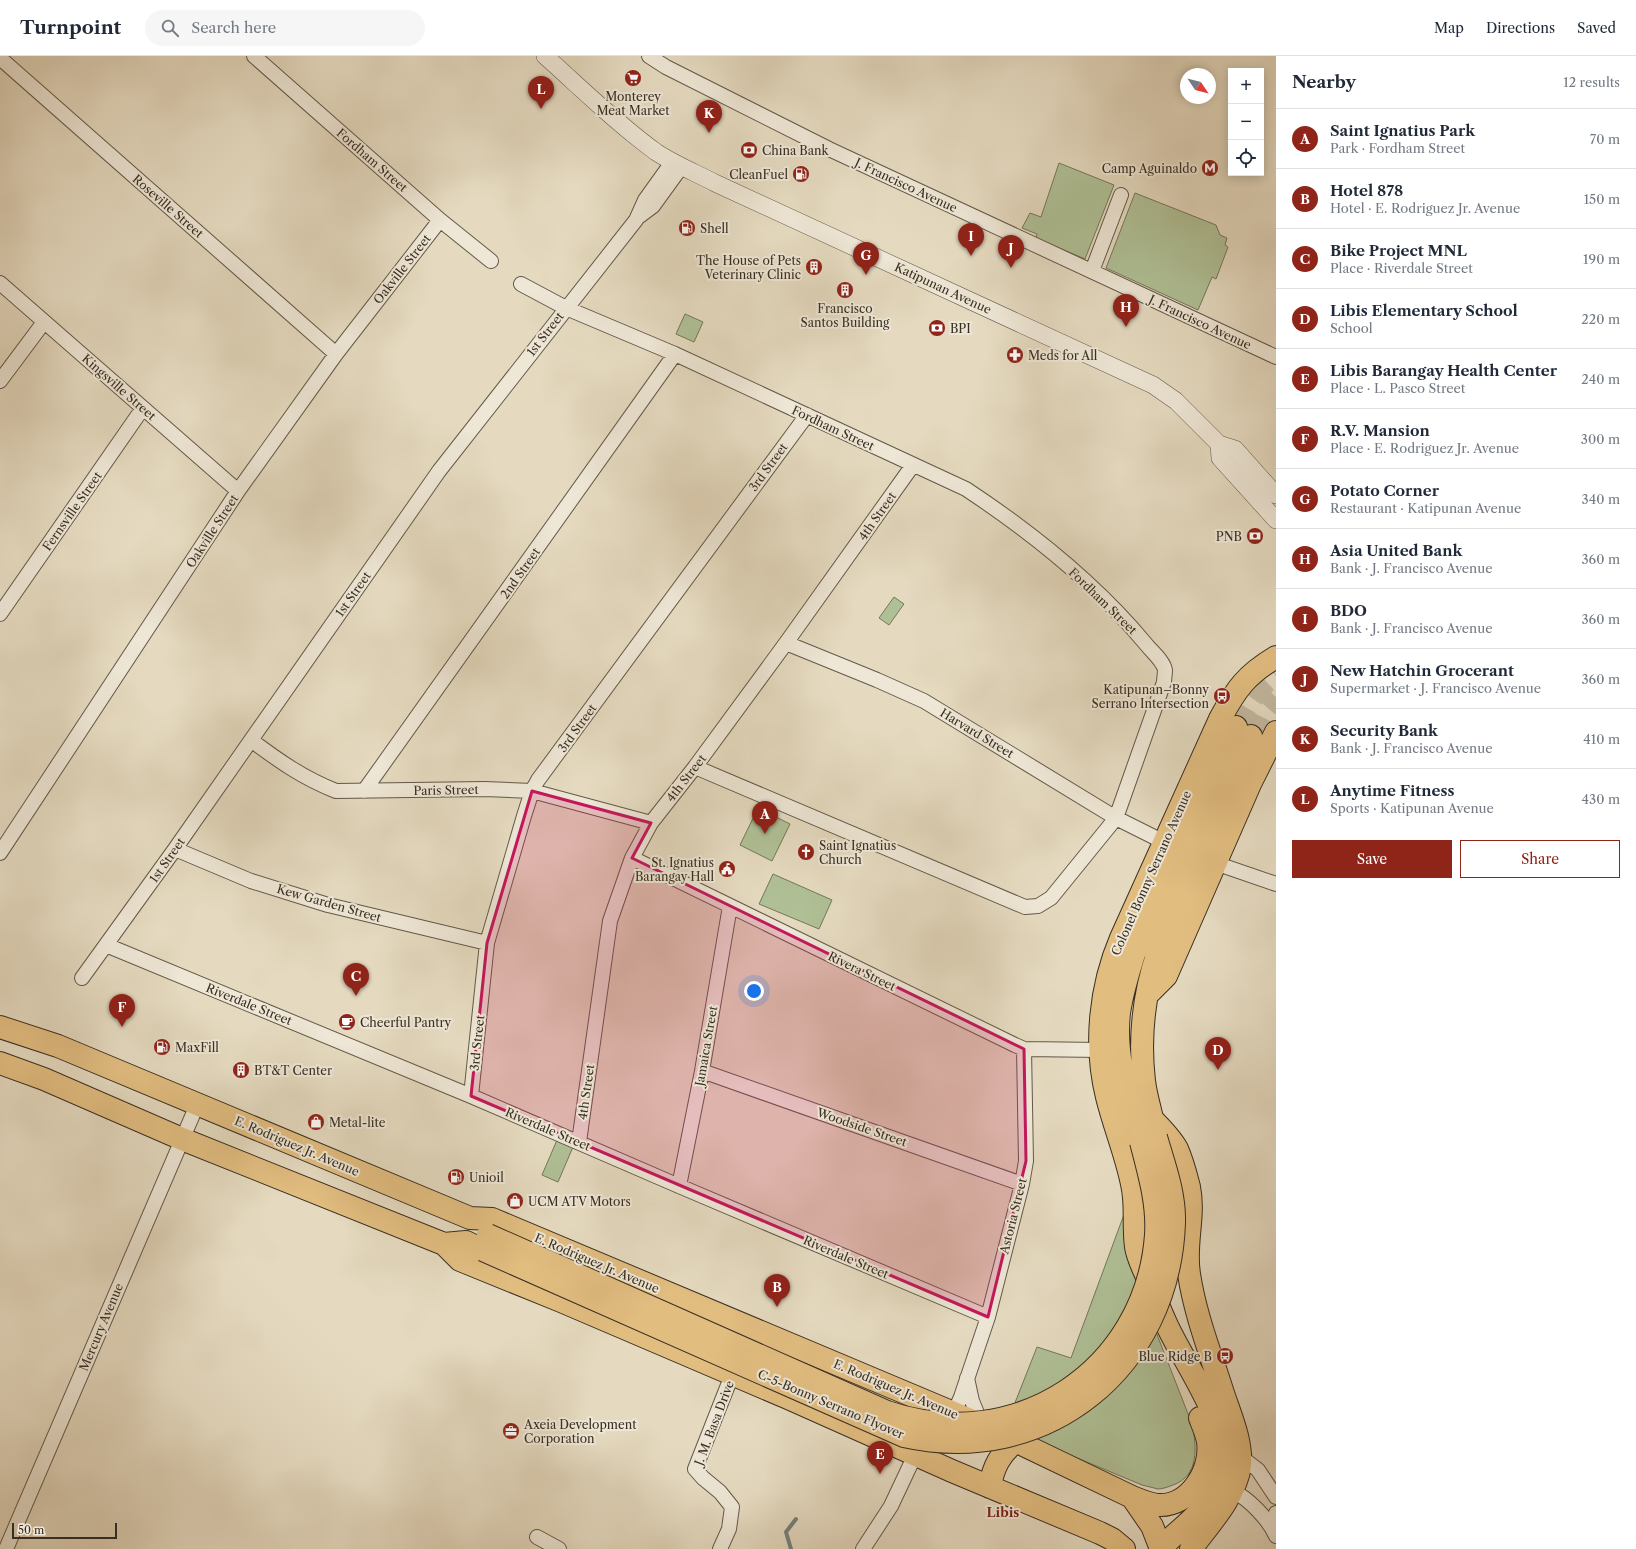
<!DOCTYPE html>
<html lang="en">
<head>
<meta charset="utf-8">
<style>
	:root { --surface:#fff; --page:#f6f6f7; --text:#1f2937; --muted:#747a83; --line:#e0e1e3; --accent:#8f2418 }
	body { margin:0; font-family:"Libre Caslon Text",serif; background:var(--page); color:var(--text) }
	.controls { position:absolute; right:12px; top:12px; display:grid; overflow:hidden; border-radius:0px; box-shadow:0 2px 10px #0003 }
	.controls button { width:36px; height:36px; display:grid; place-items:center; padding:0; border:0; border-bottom:1px solid var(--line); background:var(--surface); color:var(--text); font:20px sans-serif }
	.compass { position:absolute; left:1180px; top:12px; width:36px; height:36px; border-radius:50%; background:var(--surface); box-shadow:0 2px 10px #0003; rotate:125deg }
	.scale { position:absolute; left:12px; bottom:10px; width:105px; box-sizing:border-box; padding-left:4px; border:2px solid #382e21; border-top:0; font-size:11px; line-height:14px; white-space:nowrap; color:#382e21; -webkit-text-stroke:3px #eee7d6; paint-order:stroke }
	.you { position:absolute; left:754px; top:935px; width:14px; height:14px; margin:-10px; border:3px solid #fff; border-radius:50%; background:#1a73e8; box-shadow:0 0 0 6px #1a73e833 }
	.badge { display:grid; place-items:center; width:26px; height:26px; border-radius:50%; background:var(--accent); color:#fff; font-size:13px; font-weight:700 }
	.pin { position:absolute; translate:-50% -33px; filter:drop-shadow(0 1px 2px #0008) }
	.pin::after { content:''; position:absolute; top:21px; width:14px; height:12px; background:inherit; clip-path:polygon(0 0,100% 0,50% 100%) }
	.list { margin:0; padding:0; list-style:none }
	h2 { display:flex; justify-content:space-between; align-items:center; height:52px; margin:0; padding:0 16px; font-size:17px }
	h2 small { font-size:13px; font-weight:400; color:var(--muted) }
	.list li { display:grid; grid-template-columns:26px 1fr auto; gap:12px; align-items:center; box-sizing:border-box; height:60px; padding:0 16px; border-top:1px solid var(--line) }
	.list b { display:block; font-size:15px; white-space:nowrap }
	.list p { margin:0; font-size:13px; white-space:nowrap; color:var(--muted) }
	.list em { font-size:13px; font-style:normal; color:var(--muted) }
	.actions { display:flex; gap:8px; padding:12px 16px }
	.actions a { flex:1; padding:9px 0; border:1px solid var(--accent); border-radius:0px; text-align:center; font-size:14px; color:var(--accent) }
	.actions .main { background:var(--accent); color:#fff }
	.icon { flex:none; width:22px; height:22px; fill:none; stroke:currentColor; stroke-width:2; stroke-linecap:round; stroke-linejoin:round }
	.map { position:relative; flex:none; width:1276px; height:1493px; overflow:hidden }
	header { display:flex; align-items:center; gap:24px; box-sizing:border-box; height:56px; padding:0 20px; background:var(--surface); border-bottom:1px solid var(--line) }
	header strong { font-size:19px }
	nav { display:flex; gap:22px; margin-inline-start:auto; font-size:14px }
	.search { width:280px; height:36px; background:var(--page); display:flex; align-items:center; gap:10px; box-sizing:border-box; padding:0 14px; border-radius:22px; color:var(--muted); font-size:15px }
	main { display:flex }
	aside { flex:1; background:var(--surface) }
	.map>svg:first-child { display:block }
	.green { fill:#b0c096; stroke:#74775c }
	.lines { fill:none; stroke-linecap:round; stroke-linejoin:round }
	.stream { stroke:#72817d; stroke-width:4 }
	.primary-tunnel { stroke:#c2b8a0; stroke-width:22; stroke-dasharray:22 11; stroke-linecap:butt }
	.minor-casing { stroke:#635949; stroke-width:16 }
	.tertiary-casing { stroke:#635949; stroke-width:18 }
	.primary-casing { stroke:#382e21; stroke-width:24 }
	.minor { stroke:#eee7d6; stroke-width:14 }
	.tertiary { stroke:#eee7d6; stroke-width:17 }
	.primary { stroke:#e2bd80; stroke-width:22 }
	.primary-bridge-casing { stroke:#382e21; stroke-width:24; stroke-linecap:butt }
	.primary-bridge { stroke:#e2bd80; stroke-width:22 }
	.marked { fill:#c2185b; fill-opacity:0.2; stroke:#c2185b; stroke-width:3; stroke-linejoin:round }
	.labels { text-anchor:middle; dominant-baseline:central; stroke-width:4; stroke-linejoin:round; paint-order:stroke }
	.poi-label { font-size:12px; fill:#382e21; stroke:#eee7d6; text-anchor:start }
	.street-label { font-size:12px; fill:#382e21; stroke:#eee7d6 }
	.neighbourhood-label { font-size:13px; font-weight:bold; fill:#7a1f14; stroke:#eee7d6 }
</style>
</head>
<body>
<header>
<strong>Turnpoint</strong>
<div class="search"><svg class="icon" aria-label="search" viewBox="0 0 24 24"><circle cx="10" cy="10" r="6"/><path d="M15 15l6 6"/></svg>Search here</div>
<nav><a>Map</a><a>Directions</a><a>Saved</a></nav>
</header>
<main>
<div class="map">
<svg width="1276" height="1493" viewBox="0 0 1276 1493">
	<rect width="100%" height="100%" fill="#e5dac0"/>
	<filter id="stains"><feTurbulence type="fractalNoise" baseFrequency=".005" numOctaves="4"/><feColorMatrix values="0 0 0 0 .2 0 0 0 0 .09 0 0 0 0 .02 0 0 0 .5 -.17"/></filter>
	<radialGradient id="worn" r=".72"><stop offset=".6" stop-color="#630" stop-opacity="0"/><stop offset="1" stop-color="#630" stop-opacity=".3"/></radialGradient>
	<path class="green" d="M1059,107L1114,129L1085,203L1036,182L1037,178L1022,172L1030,157L1041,161Z
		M1135,137L1216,169L1220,179L1227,182L1225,189L1228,191L1216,223L1212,221L1198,254L1106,212Z
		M685,258L703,266L694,286L676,278Z
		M894,541L904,548L889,569L879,562Z
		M758,752L790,768L772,805L740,789Z
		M773,818L832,844L819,873L759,848Z
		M557,1084L573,1091L558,1126L542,1119Z
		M1129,1145V1207L1192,1368C1197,1391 1199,1420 1173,1429C1168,1431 1162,1433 1158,1433C1153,1432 1147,1430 1142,1429L1005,1372L1037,1291L1071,1302Z"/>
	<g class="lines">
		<path class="stream" d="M791,1493L786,1476L796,1463"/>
		<path class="primary-tunnel" d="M1236,671C1247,648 1255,634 1276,618
			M1251,680L1263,656L1276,641"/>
		<g class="minor-casing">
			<path id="minor" d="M254,0L440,164L491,205
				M649,0L666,11L829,93L1276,301
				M0,2L336,298
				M637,162L653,150L682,110
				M1092,215L1121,139
				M0,227L238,435
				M521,228L566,252L675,298L966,433C1031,476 1095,527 1145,587C1151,595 1163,604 1165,614C1165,618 1164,623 1164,626L1116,762L1051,842L1038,850L1025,851L695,711
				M0,325L44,266
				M0,558L143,352
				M786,587L877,624L924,645L1116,762L1160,784
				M251,684C279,705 303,722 336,735L485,733L532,735L651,767
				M364,735L675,298
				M175,793L251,825L328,849L487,887
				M0,797L238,435L336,298L440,164
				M632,802L1015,989L1024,993L1101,994
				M1215,807L1276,828
				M106,889L471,1040L679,1130L988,1261
				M82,922L175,793L439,415L636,164L645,144L673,105
				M702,1015L1022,1128
				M471,1040L487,887L524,760L532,735L538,724L807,359
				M579,1086L610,865L632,802L651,767L695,711L786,587L913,409
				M679,1130L702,1015L730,850
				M967,1322L972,1345L982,1369
				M952,1357L957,1350L961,1341L988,1261L1022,1128L1026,1105L1024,993
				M1240,1400L1258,1414L1276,1441
				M1232,1435C1249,1442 1269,1464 1276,1480
				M1272,1471L1276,1457
				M537,1481L559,1493
				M6,1493L197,1049
				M720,1493L729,1473L732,1451L720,1436L703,1422L695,1413L732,1319
				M863,1493L891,1450L915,1399"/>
		</g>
		<g class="tertiary-casing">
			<path id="tertiary" d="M545,0C581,32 616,67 656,96C674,108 696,117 715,127L1153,329L1176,345L1219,388L1235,393L1276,439
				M1219,388L1220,402L1276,464"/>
		</g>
		<g class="primary-casing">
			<path id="primary" d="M1147,939L1166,920L1250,728L1276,676
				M0,971L58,990L470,1162L492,1163L982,1369L1132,1441L1152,1470L1161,1493
				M0,1007L44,1023L182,1083L444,1188L460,1204L561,1245L788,1342L952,1415L1100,1477L1112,1483L1124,1493
				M1152,1063C1161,1072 1171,1082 1177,1093C1182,1104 1186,1119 1189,1131C1195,1160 1184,1189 1189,1218C1195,1258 1210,1296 1222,1334C1230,1359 1242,1384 1240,1410C1236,1440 1208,1470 1191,1493
				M1155,1076C1152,1059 1146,1042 1144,1025C1139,981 1144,937 1158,896L1251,680
				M1141,1086C1129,1044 1114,1002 1119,957C1122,937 1128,917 1134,898L1236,671
				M444,1188L466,1186L483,1194
				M990,1431C993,1411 1000,1398 1016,1385
				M1132,1441C1140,1444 1150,1449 1159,1449C1190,1450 1212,1414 1208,1386C1207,1378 1203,1370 1200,1362
				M1160,1493C1181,1470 1219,1448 1223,1414C1230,1365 1184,1309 1165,1265C1159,1252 1154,1238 1149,1225C1144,1214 1138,1203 1136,1191C1133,1170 1137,1149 1132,1128C1126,1098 1114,1070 1107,1041C1094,989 1100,931 1121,882L1220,663C1236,633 1246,619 1276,601"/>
		</g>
		<use href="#minor" class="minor"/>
		<use href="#tertiary" class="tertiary"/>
		<use href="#primary" class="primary"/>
		<g class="primary-bridge-casing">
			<path id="primary-bridge" d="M488,1179L887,1356C1016,1400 1146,1315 1156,1179C1158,1147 1149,1117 1141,1086
				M483,1194L904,1380C1047,1412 1169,1311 1174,1167C1175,1137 1164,1109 1156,1081"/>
		</g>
		<use href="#primary-bridge" class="primary-bridge"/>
	</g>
	<path class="marked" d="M532,735L651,767L632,802L1024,993L1026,1105L988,1261L471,1040L487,887Z"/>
	<defs>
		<g id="supermarket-disc" transform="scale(0.9)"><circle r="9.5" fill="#8f2418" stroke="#eee7d6"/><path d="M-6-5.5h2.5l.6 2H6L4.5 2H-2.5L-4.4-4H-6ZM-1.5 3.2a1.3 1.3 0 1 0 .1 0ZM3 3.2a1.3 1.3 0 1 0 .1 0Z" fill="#fff"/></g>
		<g id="bank-disc" transform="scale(0.9)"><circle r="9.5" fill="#8f2418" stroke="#eee7d6"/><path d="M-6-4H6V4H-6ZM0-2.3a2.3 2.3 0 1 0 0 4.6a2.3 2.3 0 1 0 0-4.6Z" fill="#fff"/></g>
		<g id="metro-disc" transform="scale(0.9)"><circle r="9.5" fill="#8f2418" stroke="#eee7d6"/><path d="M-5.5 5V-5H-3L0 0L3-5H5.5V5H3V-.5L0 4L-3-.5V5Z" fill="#fff"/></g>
		<g id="fuel-disc" transform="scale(0.9)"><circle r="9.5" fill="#8f2418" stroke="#eee7d6"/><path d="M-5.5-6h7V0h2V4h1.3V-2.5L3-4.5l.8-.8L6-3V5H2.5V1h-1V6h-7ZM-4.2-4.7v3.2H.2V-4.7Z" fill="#fff"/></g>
		<g id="building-disc" transform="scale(0.9)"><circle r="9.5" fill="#8f2418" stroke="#eee7d6"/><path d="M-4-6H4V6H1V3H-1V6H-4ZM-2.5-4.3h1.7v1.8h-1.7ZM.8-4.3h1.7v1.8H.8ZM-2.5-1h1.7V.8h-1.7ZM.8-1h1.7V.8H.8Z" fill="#fff"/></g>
		<g id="pharmacy-disc" transform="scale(0.9)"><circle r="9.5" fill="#8f2418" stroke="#eee7d6"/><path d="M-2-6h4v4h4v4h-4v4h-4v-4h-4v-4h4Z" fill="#fff"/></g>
		<g id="bus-disc" transform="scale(0.9)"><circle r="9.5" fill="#8f2418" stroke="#eee7d6"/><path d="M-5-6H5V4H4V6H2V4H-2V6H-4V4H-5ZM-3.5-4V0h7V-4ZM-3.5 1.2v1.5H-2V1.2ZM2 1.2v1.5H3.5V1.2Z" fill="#fff"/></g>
		<g id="church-disc" transform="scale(0.9)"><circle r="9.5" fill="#8f2418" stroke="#eee7d6"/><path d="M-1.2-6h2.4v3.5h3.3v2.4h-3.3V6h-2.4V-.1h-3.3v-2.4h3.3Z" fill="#fff"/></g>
		<g id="civic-disc" transform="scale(0.9)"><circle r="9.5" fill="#8f2418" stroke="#eee7d6"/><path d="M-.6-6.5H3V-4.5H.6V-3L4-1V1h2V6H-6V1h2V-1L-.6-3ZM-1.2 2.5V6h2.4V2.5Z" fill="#fff"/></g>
		<g id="cafe-disc" transform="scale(0.9)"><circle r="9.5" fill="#8f2418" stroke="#eee7d6"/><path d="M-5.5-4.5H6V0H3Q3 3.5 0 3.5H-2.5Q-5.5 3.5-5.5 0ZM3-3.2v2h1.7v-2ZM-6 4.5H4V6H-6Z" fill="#fff"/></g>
		<g id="shop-disc" transform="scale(0.9)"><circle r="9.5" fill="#8f2418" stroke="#eee7d6"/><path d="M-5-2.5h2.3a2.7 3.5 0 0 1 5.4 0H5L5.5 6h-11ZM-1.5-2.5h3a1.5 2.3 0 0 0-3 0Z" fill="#fff"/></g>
		<g id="office-disc" transform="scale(0.9)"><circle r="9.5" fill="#8f2418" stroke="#eee7d6"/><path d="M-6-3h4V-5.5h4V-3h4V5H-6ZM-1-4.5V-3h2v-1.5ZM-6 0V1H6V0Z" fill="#fff"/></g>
	</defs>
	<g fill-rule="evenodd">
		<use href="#supermarket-disc" x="633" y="22"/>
		<use href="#bank-disc" x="749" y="94"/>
		<use href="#metro-disc" x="1210" y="112"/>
		<use href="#fuel-disc" x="801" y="118"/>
		<use href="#fuel-disc" x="687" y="172"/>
		<use href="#building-disc" x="814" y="211"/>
		<use href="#building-disc" x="845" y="234"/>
		<use href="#bank-disc" x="937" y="272"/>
		<use href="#pharmacy-disc" x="1015" y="299"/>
		<use href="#bank-disc" x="1255" y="480"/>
		<use href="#bus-disc" x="1222" y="640"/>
		<use href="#church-disc" x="806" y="796"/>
		<use href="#civic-disc" x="727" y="813"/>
		<use href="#cafe-disc" x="347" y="966"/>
		<use href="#fuel-disc" x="162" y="991"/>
		<use href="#building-disc" x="241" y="1014"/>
		<use href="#shop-disc" x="316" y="1066"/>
		<use href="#fuel-disc" x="456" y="1121"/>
		<use href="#shop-disc" x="515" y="1145"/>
		<use href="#bus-disc" x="1225" y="1300"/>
		<use href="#office-disc" x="511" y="1375"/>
	</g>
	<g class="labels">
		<g class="poi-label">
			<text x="633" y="40" text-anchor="middle">Monterey<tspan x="633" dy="14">Meat Market</tspan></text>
			<text x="762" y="94">China Bank</text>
			<text x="1197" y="112" text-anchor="end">Camp Aguinaldo</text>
			<text x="788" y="118" text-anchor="end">CleanFuel</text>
			<text x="700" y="172">Shell</text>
			<text x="801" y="204" text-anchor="end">The House of Pets<tspan x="801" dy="14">Veterinary Clinic</tspan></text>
			<text x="845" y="252" text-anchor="middle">Francisco<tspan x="845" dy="14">Santos Building</tspan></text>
			<text x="950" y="272">BPI</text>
			<text x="1028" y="299">Meds for All</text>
			<text x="1242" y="480" text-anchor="end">PNB</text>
			<text x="1209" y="633" text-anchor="end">Katipunan–Bonny<tspan x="1209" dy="14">Serrano Intersection</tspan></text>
			<text x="819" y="789">Saint Ignatius<tspan x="819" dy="14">Church</tspan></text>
			<text x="714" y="806" text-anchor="end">St. Ignatius<tspan x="714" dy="14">Barangay Hall</tspan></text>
			<text x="360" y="966">Cheerful Pantry</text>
			<text x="175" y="991">MaxFill</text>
			<text x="254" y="1014">BT&amp;T Center</text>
			<text x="329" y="1066">Metal-lite</text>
			<text x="469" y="1121">Unioil</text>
			<text x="528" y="1145">UCM ATV Motors</text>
			<text x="1212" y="1300" text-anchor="end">Blue Ridge B</text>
			<text x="524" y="1368">Axeia Development<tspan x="524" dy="14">Corporation</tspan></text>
		</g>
		<g class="street-label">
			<text transform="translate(372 104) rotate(41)">Fordham Street</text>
			<text transform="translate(906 129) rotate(25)">J. Francisco Avenue</text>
			<text transform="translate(168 150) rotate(41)">Roseville Street</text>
			<text transform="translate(402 213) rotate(-52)">Oakville Street</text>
			<text transform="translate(943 232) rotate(25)">Katipunan Avenue</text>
			<text transform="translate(1200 266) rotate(25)">J. Francisco Avenue</text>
			<text transform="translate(545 278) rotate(-52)">1st Street</text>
			<text transform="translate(119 331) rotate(41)">Kingsville Street</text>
			<text transform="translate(833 372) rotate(25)">Fordham Street</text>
			<text transform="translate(768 411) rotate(-54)">3rd Street</text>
			<text transform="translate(72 455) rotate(-55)">Fernsville Street</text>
			<text transform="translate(877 460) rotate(-55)">4th Street</text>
			<text transform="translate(212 475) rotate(-57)">Oakville Street</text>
			<text transform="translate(520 517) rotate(-55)">2nd Street</text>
			<text transform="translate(353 538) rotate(-55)">1st Street</text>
			<text transform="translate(1103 545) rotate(44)">Fordham Street</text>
			<text transform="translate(577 672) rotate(-54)">3rd Street</text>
			<text transform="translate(977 677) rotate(31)">Harvard Street</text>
			<text transform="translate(686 722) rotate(-52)">4th Street</text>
			<text transform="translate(446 734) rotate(-1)">Paris Street</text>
			<text transform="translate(167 804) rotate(-55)">1st Street</text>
			<text transform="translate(1151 817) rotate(-66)">Colonel Bonny Serrano Avenue</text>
			<text transform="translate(329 847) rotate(16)">Kew Garden Street</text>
			<text transform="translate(862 915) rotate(26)">Rivera Street</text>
			<text transform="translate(249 948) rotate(22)">Riverdale Street</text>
			<text transform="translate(477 987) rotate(-84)">3rd Street</text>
			<text transform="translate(706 990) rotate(-80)">Jamaica Street</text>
			<text transform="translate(586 1036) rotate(-82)">4th Street</text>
			<text transform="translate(862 1071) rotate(19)">Woodside Street</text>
			<text transform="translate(548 1073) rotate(23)">Riverdale Street</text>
			<text transform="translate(297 1090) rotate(23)">E. Rodriguez Jr. Avenue</text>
			<text transform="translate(1013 1160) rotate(-76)">Astoria Street</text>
			<text transform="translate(846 1201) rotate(23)">Riverdale Street</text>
			<text transform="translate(597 1207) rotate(23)">E. Rodriguez Jr. Avenue</text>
			<text transform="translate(101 1271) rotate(-67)">Mercury Avenue</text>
			<text transform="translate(896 1333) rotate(23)">E. Rodriguez Jr. Avenue</text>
			<text transform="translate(831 1348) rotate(23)">C-5-Bonny Serrano Flyover</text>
			<text transform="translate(714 1367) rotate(-69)">J. M. Basa Drive</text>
		</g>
		<g class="neighbourhood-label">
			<text x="1003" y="1456">Libis</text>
		</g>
	</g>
	<rect width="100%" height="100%" filter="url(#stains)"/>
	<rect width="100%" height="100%" fill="url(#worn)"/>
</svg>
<div class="controls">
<button>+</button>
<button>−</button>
<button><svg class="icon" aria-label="locate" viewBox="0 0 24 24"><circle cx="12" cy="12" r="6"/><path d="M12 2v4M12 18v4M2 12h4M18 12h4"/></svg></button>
</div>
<svg class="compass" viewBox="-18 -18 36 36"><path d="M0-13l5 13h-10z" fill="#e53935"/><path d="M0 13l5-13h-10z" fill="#747a83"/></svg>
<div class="scale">50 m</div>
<div class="you"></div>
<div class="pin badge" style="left:765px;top:778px">A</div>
<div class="pin badge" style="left:777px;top:1251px">B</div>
<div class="pin badge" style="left:356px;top:940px">C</div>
<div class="pin badge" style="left:1218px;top:1014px">D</div>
<div class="pin badge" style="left:880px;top:1418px">E</div>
<div class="pin badge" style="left:122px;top:971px">F</div>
<div class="pin badge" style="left:866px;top:219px">G</div>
<div class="pin badge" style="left:1126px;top:271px">H</div>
<div class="pin badge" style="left:971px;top:200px">I</div>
<div class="pin badge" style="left:1011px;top:212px">J</div>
<div class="pin badge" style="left:709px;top:77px">K</div>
<div class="pin badge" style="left:541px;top:53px">L</div>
</div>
<aside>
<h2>Nearby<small>12 results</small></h2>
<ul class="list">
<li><span class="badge">A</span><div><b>Saint Ignatius Park</b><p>Park · Fordham Street</p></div><em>70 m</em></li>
<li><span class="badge">B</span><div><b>Hotel 878</b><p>Hotel · E. Rodriguez Jr. Avenue</p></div><em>150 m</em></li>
<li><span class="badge">C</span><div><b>Bike Project MNL</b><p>Place · Riverdale Street</p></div><em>190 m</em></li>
<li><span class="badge">D</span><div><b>Libis Elementary School</b><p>School</p></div><em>220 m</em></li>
<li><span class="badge">E</span><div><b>Libis Barangay Health Center</b><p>Place · L. Pasco Street</p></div><em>240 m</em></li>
<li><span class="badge">F</span><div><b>R.V. Mansion</b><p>Place · E. Rodriguez Jr. Avenue</p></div><em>300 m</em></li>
<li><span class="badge">G</span><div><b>Potato Corner</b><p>Restaurant · Katipunan Avenue</p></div><em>340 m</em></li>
<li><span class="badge">H</span><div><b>Asia United Bank</b><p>Bank · J. Francisco Avenue</p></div><em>360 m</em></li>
<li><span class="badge">I</span><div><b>BDO</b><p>Bank · J. Francisco Avenue</p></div><em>360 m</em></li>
<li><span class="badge">J</span><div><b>New Hatchin Grocerant</b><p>Supermarket · J. Francisco Avenue</p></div><em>360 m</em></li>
<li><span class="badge">K</span><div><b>Security Bank</b><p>Bank · J. Francisco Avenue</p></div><em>410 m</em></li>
<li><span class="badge">L</span><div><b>Anytime Fitness</b><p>Sports · Katipunan Avenue</p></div><em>430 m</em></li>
</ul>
<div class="actions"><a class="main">Save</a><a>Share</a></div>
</aside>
</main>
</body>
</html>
